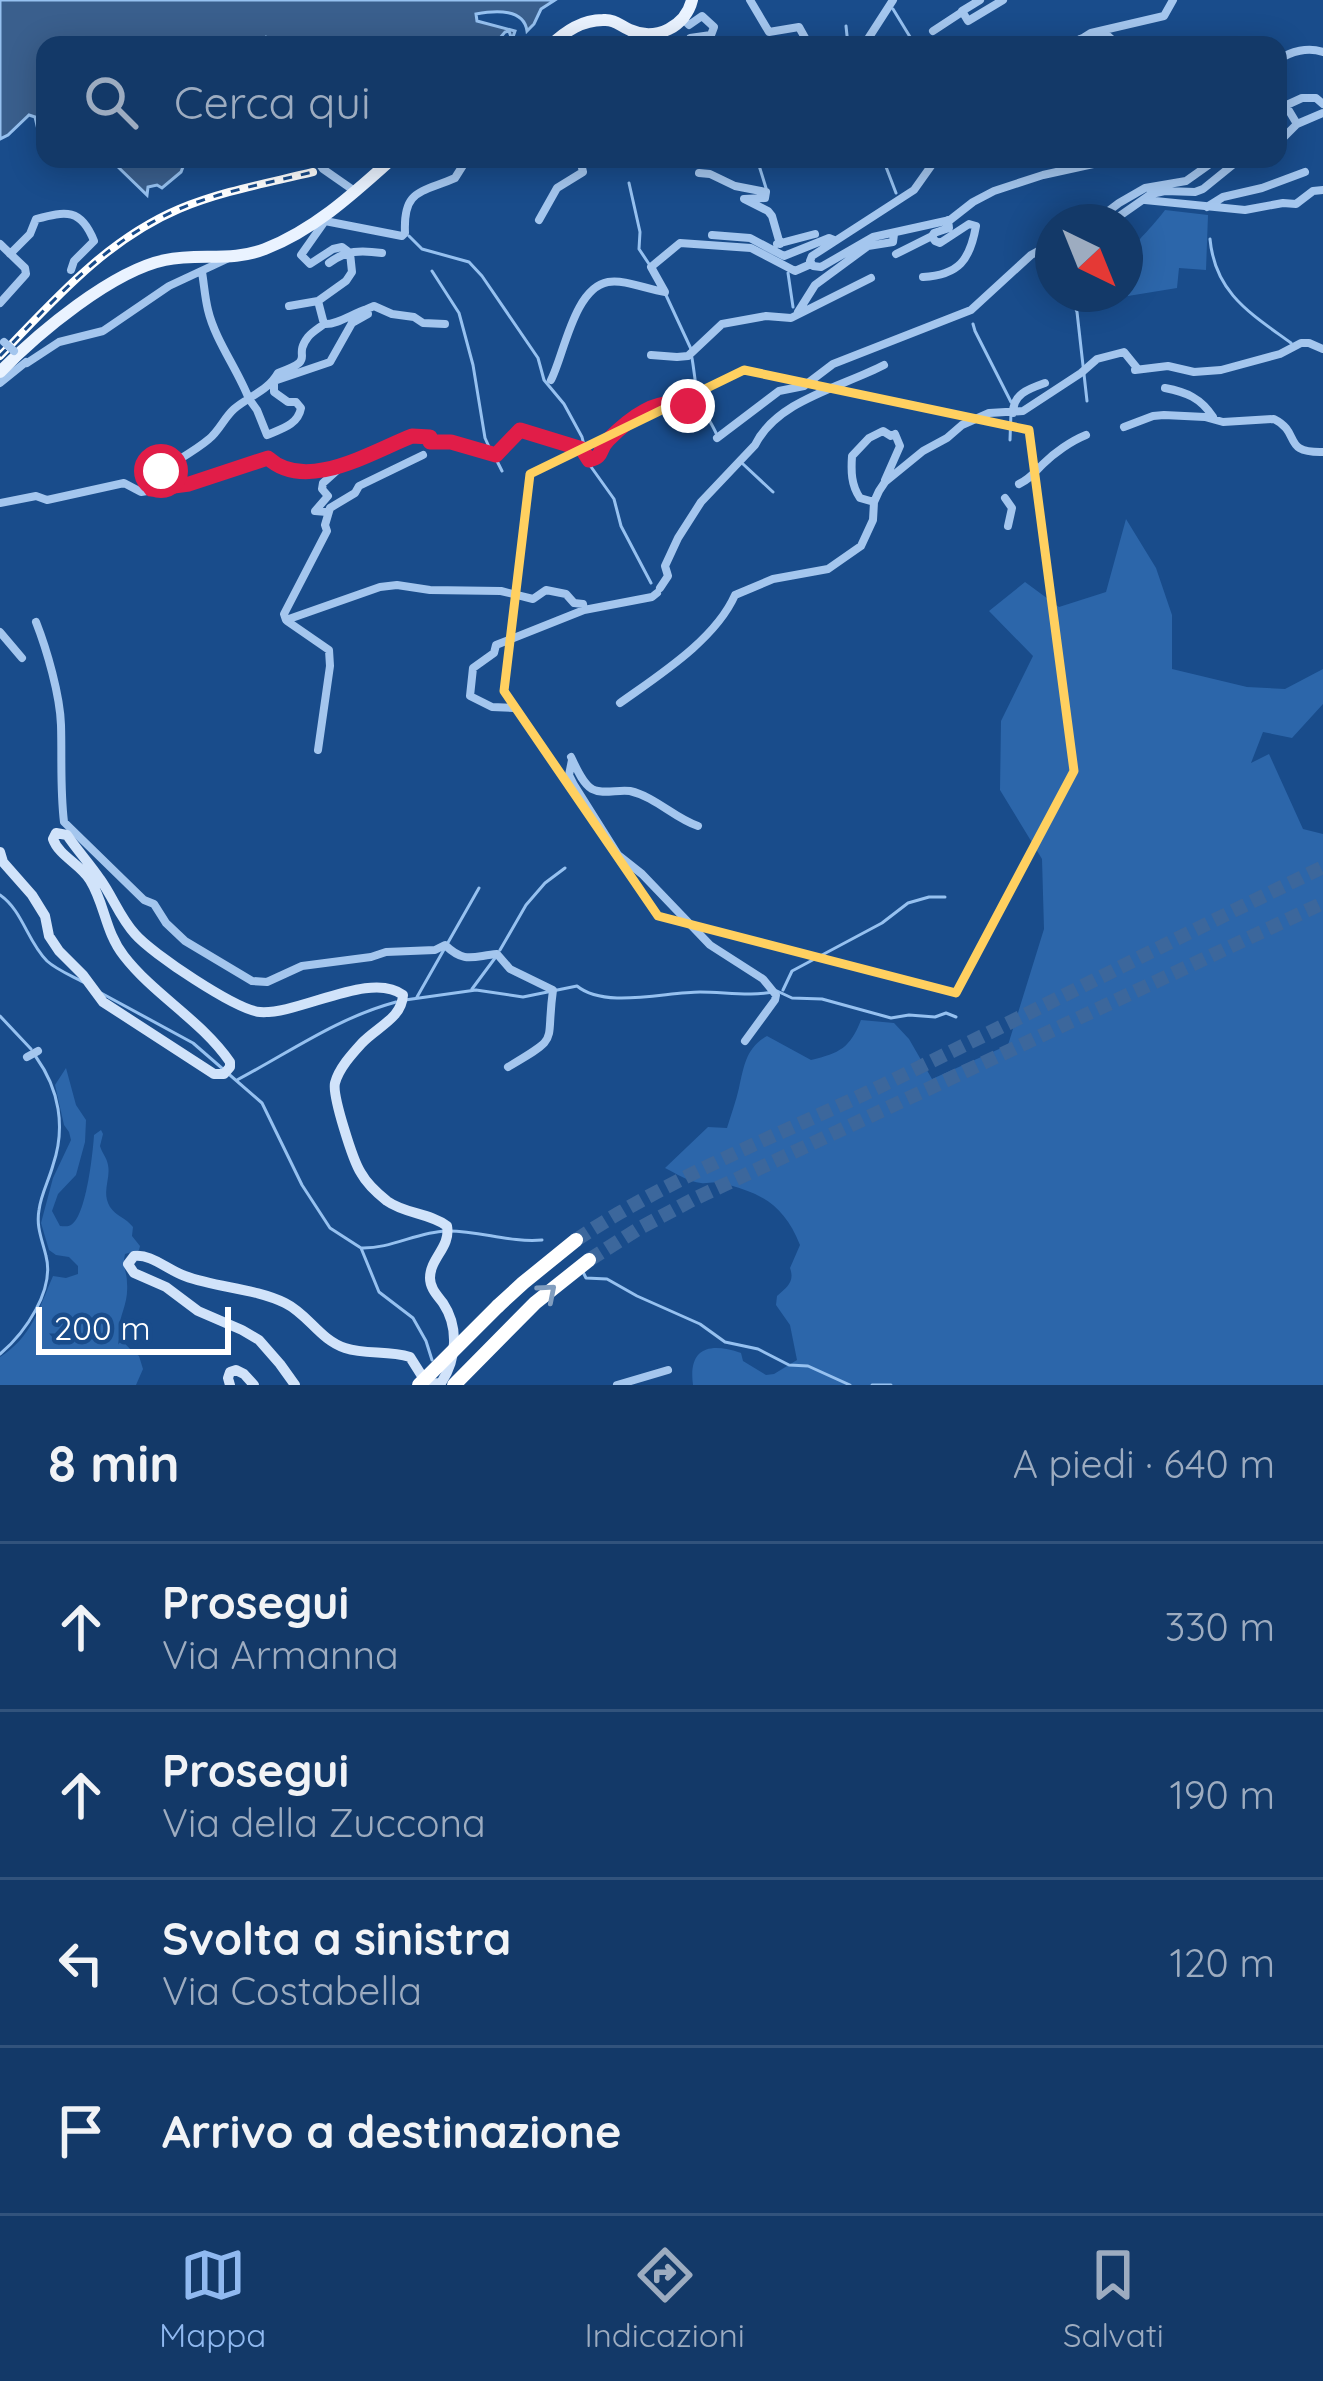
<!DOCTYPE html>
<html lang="it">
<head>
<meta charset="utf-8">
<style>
	:root { --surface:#133968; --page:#204471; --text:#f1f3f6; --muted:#9dacc0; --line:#32537c; --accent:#90b9f0 }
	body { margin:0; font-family:Quicksand,sans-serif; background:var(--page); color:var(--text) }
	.compass { position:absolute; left:1035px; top:204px; width:108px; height:108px; border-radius:50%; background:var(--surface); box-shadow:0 6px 30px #0003; rotate:137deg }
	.scale { position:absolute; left:36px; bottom:30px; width:195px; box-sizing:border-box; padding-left:12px; border:6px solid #fff; border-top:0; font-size:33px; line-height:42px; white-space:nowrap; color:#fff; -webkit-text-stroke:9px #194c8b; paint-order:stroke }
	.stop { position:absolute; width:36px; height:36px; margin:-27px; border:9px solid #e11d48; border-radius:50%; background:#fff }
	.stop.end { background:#e11d48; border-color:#fff; box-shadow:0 3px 12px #0008 }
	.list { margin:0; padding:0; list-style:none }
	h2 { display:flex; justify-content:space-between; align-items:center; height:156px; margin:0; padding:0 48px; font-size:51px }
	h2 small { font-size:39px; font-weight:400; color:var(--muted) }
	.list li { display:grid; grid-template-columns:78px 1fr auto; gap:36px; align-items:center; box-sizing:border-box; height:168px; padding:0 48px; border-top:3px solid var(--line) }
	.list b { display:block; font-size:45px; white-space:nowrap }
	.list p { margin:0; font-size:39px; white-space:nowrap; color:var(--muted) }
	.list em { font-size:39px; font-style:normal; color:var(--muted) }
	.icon { flex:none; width:66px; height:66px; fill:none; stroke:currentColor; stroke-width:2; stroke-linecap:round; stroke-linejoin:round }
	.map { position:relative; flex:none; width:1323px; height:1385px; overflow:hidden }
	.search { position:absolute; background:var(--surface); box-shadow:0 6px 30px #0003; left:36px; right:36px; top:36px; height:132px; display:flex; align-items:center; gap:30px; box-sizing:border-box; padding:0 42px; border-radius:24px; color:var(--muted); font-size:45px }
	.sheet { height:828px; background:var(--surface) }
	nav { display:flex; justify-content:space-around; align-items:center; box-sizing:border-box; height:168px; border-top:3px solid var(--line); background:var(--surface); font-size:33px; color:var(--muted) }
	nav a { display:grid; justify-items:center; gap:6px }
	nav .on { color:var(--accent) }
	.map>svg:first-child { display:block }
	.green { fill:#2c66aa }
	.water { fill:#3a5f8d; stroke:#96c1f0; stroke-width:3 }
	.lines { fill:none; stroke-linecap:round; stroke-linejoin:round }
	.stream { stroke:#96c1f0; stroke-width:3 }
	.highway-tunnel { stroke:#3c679c; stroke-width:14; stroke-dasharray:14 7; stroke-linecap:butt }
	.street { stroke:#a4c6ee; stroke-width:8 }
	.secondary { stroke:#d1e3fa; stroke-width:10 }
	.primary { stroke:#eaf3ff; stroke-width:12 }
	.highway { stroke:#fff; stroke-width:14 }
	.rail-casing { stroke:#fff; stroke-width:8 }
	.rail { stroke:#194c8b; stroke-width:3; stroke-dasharray:9; stroke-linecap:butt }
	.street-bridge { stroke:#a4c6ee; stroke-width:8 }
	.highway-bridge { stroke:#fff; stroke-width:14 }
	.oneway { stroke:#809dbf }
	.route { stroke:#e11d48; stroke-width:15 }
	.marked { fill:none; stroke:#ffd060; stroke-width:9; stroke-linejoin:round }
</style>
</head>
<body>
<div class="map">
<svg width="1323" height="1385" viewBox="0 0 1323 1385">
	<rect width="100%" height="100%" fill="#194c8b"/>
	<path class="green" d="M1165,210L1208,215L1206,270L1179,268L1177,288L1128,296C1126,238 1135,250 1165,210Z
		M1126,519L1156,568L1172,615V669L1247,687L1285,689L1323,669V704L1292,738L1263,732L1251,763L1269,754L1303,829L1323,834V1385H693C688,1348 709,1342 741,1353L743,1361L766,1375L774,1374L797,1360L790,1325L776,1305L777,1296C787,1287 795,1282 790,1268L800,1245C784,1205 761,1192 720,1183C714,1181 707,1184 701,1183C689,1182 675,1173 665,1168L708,1127L727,1128C731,1115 736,1101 739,1088C744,1066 746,1048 767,1036L811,1060C840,1053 850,1048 861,1020L894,1023L909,1039L932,1079L1008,1045L1044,929L1042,859L1000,790L1001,721L1033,656L989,611L1025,582L1059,607L1106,592Z
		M66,1068L76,1105L86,1120L85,1142L76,1175L58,1194L52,1211L60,1226C64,1226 68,1227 71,1225C86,1217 93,1153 94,1135L101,1130L103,1134L100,1146C102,1153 107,1158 108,1165C111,1179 101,1192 110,1207C116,1216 126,1218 133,1227L132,1236L140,1246L139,1250L125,1254C122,1268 127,1271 127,1283C130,1317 101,1329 139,1356L143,1369L136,1385H0V1357C32,1337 39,1308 53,1276L66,1278L78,1274V1266L69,1257L56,1255L49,1250L41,1223L53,1178L71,1140L69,1132L64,1125L55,1085Z"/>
	<path class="water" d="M0,0H555L541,9L534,24L527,31C524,9 497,10 476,14L477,21L515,31L512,40L509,31L505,32L494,45H277L267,38V45H45V131L38,130L35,117L29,115L8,135L0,139Z
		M120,159H186L181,172L162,188L157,185L148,187L147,195L117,166Z"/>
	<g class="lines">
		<path class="stream" d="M893,9L915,45
			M846,26L848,45
			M757,159L766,188
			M883,159L896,193
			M629,183L640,232L639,249L649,264
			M409,236L422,249L469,262L482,276L538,358L544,380L564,404L582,437L585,449
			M1210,239C1215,293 1250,313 1291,343
			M432,271L459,313L473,365L485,438L490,449
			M788,273L793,307
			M665,293L691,349
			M1070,294L1077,312L1087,401
			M973,324L975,331L1011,402
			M692,358C694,370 695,381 697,392C700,407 710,420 716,433
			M1010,440L1011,412
			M495,457L502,471
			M589,464L614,499L621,526L651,583
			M743,464L773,492
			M0,895C23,911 27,941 47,961C57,970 72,976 83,982
			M500,950L526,905L545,883L565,868
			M472,989L495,958
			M783,990L792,971L882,923L908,903L929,897H945
			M101,993L193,1043L262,1103L302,1185L330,1228L361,1248L379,1292L413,1318L426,1341L432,1360
			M417,997L479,888
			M405,1000L476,990L523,997L577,986C605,1009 665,992 700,992C726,992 752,997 777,991L792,998L822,999L891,1018L909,1015L935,1017L946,1013L956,1017
			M0,1016L31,1049
			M237,1080C290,1052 337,1018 396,1002
			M361,1248C391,1249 417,1232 446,1231C478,1230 510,1243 542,1240
			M583,1272L586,1278L607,1279L637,1296L700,1324L725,1342L758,1349L789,1365L808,1366L850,1385
			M0,1354C25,1333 55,1290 46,1256C42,1239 36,1227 39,1210C41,1194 49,1180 53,1165C66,1127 59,1089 36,1057
			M872,1385H891"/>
		<path class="highway-tunnel" d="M576,1240C670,1177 777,1136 879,1087C1027,1015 1174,939 1323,867
			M589,1260L638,1229L692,1200L1323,903"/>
		<path class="street" d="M750,0L769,32L799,27L809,45
			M980,0L962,11L968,21L1003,0
			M683,19L689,25L702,16L714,27L711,35L690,38L688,45
			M933,31L962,12
			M1080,39L1082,44L1108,36L1118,45
			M864,45L893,0
			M1072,45L1091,33L1164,16L1173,0
			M1278,60C1291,51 1308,47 1323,52
			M1285,104L1297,124
			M1278,109L1302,98H1316L1323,104
			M1278,143L1297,124L1323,113
			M316,159L323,169L356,192
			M617,159H630
			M936,159L914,190L812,256L810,261L813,266L821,267L873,237L950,220L973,202L994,191L1043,175L1116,159
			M243,164L269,159
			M699,173L710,174L735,186L766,192L765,198L744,199L768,211L772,216L780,244
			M1145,200L1245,210L1283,203L1296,204L1313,191L1323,190
			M1207,207L1223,197L1262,188L1305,172
			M539,220L557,188L583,172L580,159
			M325,221L402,236L405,233C403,189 421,193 455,178L467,159
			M1094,222L1119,203L1145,188L1186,181L1217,159
			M1111,222L1151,194L1165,191L1195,192L1203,189L1240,159
			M712,235L750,238L784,256L829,238L834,240
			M0,244L25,268L26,274L0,303
			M777,244L815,234
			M10,254L30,234L36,219C66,211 81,208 94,241L74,261L71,270
			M896,254L932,236L934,233L949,228L948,220
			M329,263C346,250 361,250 382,253
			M923,277C959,275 970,260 976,226L969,224L940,243L935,241L932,236
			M289,306L318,301
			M367,309L374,306L392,314L414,317L423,323L445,324
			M798,312L815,285L868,246L893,242L894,234
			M324,324L318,301L346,281L352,272L350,253L342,247L333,249L310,264L301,255L325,221V216
			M651,355L677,357L688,356L722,324L766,316L791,318L871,278
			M27,363L59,342L103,331L169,286L229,258
			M1135,370L1168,366L1194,372L1221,370L1280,354L1301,343H1309L1323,349
			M551,380C564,355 574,288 608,282C625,279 648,290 665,292L651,267L680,243L751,248L795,271L811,264
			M0,383L26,362
			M1165,388C1186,392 1201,398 1213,417
			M1013,413C1013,394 1028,389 1045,383
			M1124,427L1153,416L1164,415L1205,417L1223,422L1274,419C1302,433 1281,453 1323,452
			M717,438L779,391L804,386L833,364L971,310L1031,255L1053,243
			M1019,484C1030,479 1034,473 1043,464C1054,453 1071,441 1086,435
			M151,489L161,476V471C177,460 195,451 209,439C219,431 224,418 234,409C249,396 268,391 278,373C319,358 291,359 308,337C312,332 319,328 324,324C338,325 353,313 367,309L368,314L352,323L330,362L274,381V392L288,402H296L301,408C298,425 281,429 267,435L257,410L249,399C238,370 215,340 208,310C205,298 204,284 202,272
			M1005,498L1012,508L1008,526
			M874,502L860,498C851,485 851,471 852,456L869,438L883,431L891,436L895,434L900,446L885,480
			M0,503L36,496L47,500L124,483L141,492L189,484L268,458C306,493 371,452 412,436L430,437V442H451L496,455L520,430L582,449L589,460C605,455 597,451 608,440C629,420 658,395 689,406
			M327,512L315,511L328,496L322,489L323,483L344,464
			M660,588L668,576L665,566L678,538L701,502L755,445C777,400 842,387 884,365
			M286,620L380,587L397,585L430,590L501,591L533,599L546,590L566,594L574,603L583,604L584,610
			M286,620L284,614L327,531L325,525L330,508L355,493L359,486L423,455
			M287,621L329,650L330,666L318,750
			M36,622C47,650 60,695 61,725C62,758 60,789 64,822L144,900L154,904L166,923L185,941L252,981L267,982L302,966L371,957L386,952L435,950L445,945C465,964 473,956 497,954L510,969L553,990C545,1046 562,1035 508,1067
			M0,632L22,658
			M620,703C659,675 715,640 735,595L773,579L828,569L861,546L873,520L874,502L879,491L885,482L923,451L947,438L962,425L989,413L1023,411L1081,373L1097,359L1124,352L1137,368
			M514,708L492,707L470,696L473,668L494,653L496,645L584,610L652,597L657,593
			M571,757C576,767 582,783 592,789C603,795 618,789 630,791C656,797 674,818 698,826
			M572,760L569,775L574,785L618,855L642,874L710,945L763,979L776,995L775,1000L745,1041
			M27,1057L38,1051
			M617,1385L668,1370"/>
		<path class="secondary" d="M0,852L3,862L32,895L45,916L49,936L59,951L83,975L103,1002L214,1074H224L230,1067V1062C201,1020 155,996 124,956C105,932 105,904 90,880C80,864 59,856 53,839L56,833L67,835C77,850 90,864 100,879C113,897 120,918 135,934C151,953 236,1010 260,1012C299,1015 371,970 403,995C402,1018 377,1027 362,1043C352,1054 339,1068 335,1083C332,1095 353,1161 361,1173C367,1184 377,1193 387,1201C405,1214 430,1213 447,1226C451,1247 430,1258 430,1278C430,1288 437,1295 443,1303C459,1327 457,1359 441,1383L427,1384L410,1357C388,1350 366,1355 345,1348C320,1340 308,1314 285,1303C254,1288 217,1288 185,1276C168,1270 150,1253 134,1256L128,1264L134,1273L166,1287L198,1311L242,1330L259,1340L280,1364L295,1385
			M230,1385L228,1378L230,1372L236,1370L244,1374L254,1385"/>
		<path class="primary" d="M551,45C566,31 582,20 603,20C615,19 620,26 630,30C656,42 686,26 692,0
			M0,372C38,333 112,271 165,260C199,253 232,262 265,249C314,230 353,194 392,159"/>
		<path class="highway" d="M498,1306L523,1283L576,1240
			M454,1385L535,1303L589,1260"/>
		<g class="rail-casing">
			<path id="rail" d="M0,356C54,300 106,240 179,209C222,191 268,183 313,172"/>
		</g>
		<use href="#rail" class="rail"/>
		<path class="street-bridge" d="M4,342L14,351"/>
		<path class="highway-bridge" d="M419,1385L498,1306"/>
	</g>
	<defs><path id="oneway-chevron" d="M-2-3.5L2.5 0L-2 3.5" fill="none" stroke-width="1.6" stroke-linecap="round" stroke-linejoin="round" transform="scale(3)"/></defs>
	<use class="oneway" href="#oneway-chevron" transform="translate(548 1292) rotate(-41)"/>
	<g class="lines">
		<path class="route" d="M161,471L158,481L151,489L189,484L268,458C306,493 371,452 412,436L430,437V442H451L496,455L520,430L582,449L589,460C605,456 597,451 608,440C629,419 658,395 688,406"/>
	</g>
	<path class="marked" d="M744,370L1029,430L1074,771L956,993L658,916L504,691L530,474Z"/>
</svg>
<svg class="compass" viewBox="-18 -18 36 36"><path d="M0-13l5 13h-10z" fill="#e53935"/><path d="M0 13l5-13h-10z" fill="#9dacc0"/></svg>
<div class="scale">200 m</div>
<div class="stop" style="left:161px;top:471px"></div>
<div class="stop end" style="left:688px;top:406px"></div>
<div class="search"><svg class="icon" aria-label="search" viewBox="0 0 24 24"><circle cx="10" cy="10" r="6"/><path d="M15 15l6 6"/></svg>Cerca qui</div>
</div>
<section class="sheet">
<h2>8 min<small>A piedi · 640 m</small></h2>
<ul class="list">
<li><svg class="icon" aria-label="ahead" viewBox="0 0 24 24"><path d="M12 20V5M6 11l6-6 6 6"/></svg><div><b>Prosegui</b><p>Via Armanna</p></div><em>330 m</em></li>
<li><svg class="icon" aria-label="ahead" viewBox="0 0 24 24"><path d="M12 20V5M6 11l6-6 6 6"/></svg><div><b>Prosegui</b><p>Via della Zuccona</p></div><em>190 m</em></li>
<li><svg class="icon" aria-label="left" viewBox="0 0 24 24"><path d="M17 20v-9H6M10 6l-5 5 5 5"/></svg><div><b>Svolta a sinistra</b><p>Via Costabella</p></div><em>120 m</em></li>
<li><svg class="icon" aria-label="arrive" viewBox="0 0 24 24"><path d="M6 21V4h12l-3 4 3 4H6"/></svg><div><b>Arrivo a destinazione</b></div></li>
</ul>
</section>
<nav>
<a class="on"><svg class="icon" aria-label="map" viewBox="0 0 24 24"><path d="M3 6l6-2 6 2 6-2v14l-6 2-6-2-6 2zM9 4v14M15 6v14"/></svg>Mappa</a>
<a><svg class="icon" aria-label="directions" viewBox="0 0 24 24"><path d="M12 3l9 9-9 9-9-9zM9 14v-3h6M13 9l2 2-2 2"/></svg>Indicazioni</a>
<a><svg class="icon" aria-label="saved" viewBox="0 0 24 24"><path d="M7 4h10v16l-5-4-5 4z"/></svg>Salvati</a>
</nav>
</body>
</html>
